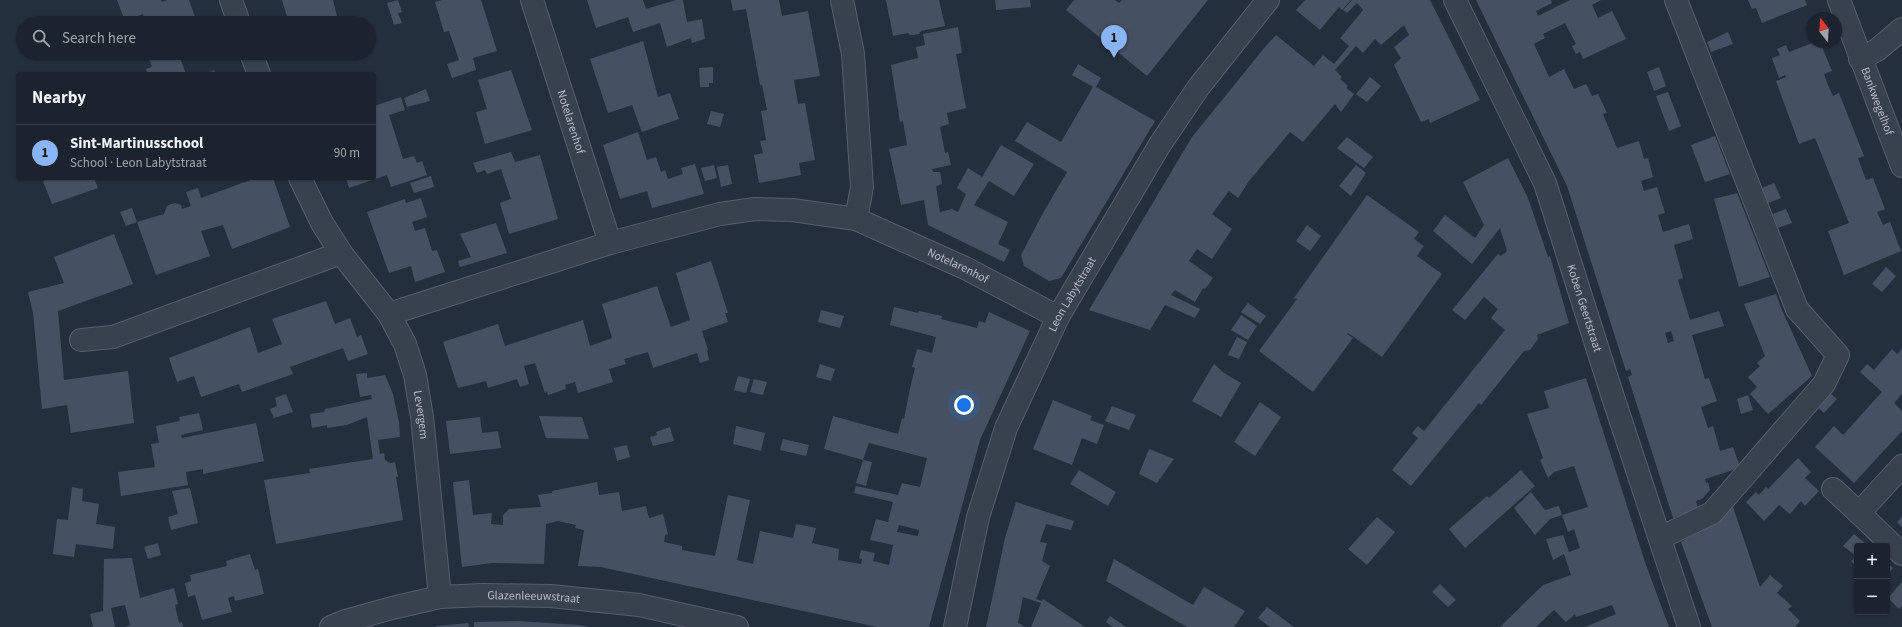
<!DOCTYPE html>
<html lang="en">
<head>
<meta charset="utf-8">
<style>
	:root { --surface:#1b232e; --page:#242b36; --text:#f1f3f6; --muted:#a0a4aa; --line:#39404a; --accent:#8ab4f8 }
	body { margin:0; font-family:"Source Sans 3",sans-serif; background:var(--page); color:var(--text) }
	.controls { position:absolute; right:12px; bottom:12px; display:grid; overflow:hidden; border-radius:4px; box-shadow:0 1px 3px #0004 }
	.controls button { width:36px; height:36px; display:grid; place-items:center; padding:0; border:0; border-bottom:1px solid var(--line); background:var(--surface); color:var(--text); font:20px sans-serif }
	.compass { position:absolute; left:1806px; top:12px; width:36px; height:36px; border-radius:50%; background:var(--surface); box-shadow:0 1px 3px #0004; rotate:343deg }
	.you { position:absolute; left:964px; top:405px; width:14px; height:14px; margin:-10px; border:3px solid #fff; border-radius:50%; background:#1a73e8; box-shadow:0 0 0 6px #1a73e833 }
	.badge { display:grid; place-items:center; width:26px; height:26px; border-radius:50%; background:var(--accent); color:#111; font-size:13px; font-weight:700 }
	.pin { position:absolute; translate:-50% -33px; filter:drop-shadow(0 1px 2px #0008) }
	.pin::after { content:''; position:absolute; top:21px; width:14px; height:12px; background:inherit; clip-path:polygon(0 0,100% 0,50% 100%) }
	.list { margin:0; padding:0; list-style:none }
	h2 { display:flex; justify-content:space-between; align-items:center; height:52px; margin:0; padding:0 16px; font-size:17px }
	h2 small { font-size:13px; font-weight:400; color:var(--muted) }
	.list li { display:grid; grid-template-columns:26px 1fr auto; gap:12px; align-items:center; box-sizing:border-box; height:56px; padding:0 16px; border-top:1px solid var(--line) }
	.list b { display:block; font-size:15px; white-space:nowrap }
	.list p { margin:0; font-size:13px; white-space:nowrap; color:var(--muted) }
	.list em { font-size:13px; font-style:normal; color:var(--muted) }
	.icon { flex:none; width:22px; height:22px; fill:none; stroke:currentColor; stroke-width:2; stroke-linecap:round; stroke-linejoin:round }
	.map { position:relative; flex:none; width:1902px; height:627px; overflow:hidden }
	.search { position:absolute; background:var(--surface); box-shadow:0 1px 3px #0004; left:16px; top:16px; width:360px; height:44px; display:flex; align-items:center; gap:10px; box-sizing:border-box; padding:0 14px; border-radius:22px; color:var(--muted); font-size:15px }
	.panel { position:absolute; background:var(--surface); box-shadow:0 1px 3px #0004; left:16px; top:72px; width:360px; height:108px; border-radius:4px }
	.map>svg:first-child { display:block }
	.building { fill:#455162; fill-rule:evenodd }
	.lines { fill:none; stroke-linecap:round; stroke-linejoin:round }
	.minor-casing { stroke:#565f6c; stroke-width:24 }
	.tertiary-casing { stroke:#565f6c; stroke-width:24 }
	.minor { stroke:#38414e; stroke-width:22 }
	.tertiary { stroke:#38414e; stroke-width:22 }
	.labels { text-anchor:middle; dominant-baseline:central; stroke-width:4; stroke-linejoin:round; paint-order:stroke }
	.street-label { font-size:12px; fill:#b4bcc9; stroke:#1d2633 }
</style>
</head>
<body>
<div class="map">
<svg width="1902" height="627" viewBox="0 0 1902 627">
	<rect width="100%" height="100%" fill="#242f3e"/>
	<path class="building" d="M117,0H161L162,2L167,0H189L197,23H146L143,14L125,21Z
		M282,0H333L337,16L348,17L350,22L289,23Z
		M398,0L402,12L398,13L402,23L394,25L387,3Z
		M442,0H481L497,51L473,58L476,70L452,78L447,64L459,60L449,31L444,32L435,2Z
		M587,0H643L646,9L676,0H683L687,22L702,19L705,39L692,43L691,38L667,47L660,23L633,32L628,17L596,28Z
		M731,0H779L782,16L808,11L820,76L794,80L798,104L805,103L815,160L799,163L801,175L759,183L754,155L763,153L760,141L766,140L761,111L767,110L762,85H760L746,9L733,11Z
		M886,0H939L945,26L921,31L919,34L913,35H910L908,33L893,36Z
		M995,0H1030L1031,7L996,10Z
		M1074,0H1115L1119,3L1122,0H1208L1147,76L1066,10Z
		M1305,0H1351L1342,10L1339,7L1320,30L1296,10Z
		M1352,0H1430L1480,100L1430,123L1429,119L1421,122L1394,65L1401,58L1394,47L1409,35L1404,25L1381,45L1375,39L1363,53L1356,46L1335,70L1342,77L1340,79L1348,86L1346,88L1354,94L1341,112L1335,104L1303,142L1290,132L1249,181L1238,198L1229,191L1212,214L1232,229L1212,259L1197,249L1189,261L1213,278L1205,289L1203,288L1195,302L1175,290L1171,295L1200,309L1195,318L1165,305L1150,330L1089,310L1192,137L1265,47L1276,35L1314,66L1323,55L1334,64L1349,46L1340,38L1363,10L1357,3L1347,13L1343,10Z
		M1476,0H1551L1552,3L1536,11L1538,16L1570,0H1601L1592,5L1598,18L1612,11L1626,39L1583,59L1580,52L1576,54L1572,46L1576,44L1565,23L1543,34L1545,38L1534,44L1549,77L1564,69L1574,89L1586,84L1592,96L1598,94L1607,113L1603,114L1617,148L1639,141L1644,159L1648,158L1653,177L1641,181L1644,191L1657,187L1665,213L1658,215L1663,232L1689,224L1693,239L1674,245L1683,278L1678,280L1690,320L1719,311L1724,326L1692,335L1705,379L1709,378L1717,401L1701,407L1708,428L1713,426L1720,451L1733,447L1739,464L1733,470L1705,479L1706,483L1708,482L1710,490L1702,499L1696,501L1698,509L1673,518L1628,377L1632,375L1630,369L1626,371L1567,186ZM1671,331L1674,341L1668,343L1665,333Z
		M1748,0H1805L1807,5L1762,23L1756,8L1752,9Z
		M958,27L962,53L956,54L966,108L947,113L949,124L940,127L945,153L948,152L951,165L932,169L933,172H940L942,184L936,186L940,212L952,209L958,212L966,194L957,188L968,168L982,177L1001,145L1034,164L1014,196L989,181L974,205L1008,222L998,244L1010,250L1004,262L928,225L924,200L901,205L889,149L907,145L903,121L900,122L891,65L918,58L916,47L925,45L923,34Z
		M1728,32L1733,44L1711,52L1707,42Z
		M643,41L658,97L670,93L679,119L642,132L632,105L608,113L590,59Z
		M1815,42H1820L1832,71L1824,74L1828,85L1833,96L1839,93L1864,156L1858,158L1866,180L1873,178L1885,209L1877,212L1883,225L1890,222L1901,251L1844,275L1828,231L1849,223L1815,138L1799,144L1776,81L1786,77L1785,75L1779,78L1772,58L1780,55L1777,49L1786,45L1789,52Z
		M147,53H192L180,58L186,74H148L146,69L152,67Z
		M1078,64L1101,78L1096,87L1155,121L1061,278L1049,281L1024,266L1021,255L1043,213L1067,172L1015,141L1027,122L1061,142L1093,87L1072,75Z
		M713,67V83H709V87H700L699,68Z
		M1659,67L1666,86L1654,91L1647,72Z
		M214,70L216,74H205Z
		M511,70L532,130L485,144L476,112L487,109L478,80Z
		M1370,77L1381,86L1367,102L1356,94Z
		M426,89L430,101L407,107L404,98Z
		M1668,92L1681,126L1669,131L1656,96Z
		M401,97L405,110L389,115L403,159L414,156L417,163L422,161L427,175L391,187L387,175L349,188L346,178H374V106Z
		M711,111L724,114L720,127L707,124Z
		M638,132L647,160L656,157L661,172L665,170L668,179L683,174L681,168L695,164L704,194L652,208L647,191L620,199L603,145Z
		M1715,136L1730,174L1705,182L1691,145Z
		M1347,137L1373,157L1364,168L1337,148Z
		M511,152L515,162L540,155L558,219L509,234L500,203L511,199L501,169L487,174L485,170L477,173L473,163Z
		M1508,158L1528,198L1548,257L1550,256L1569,323L1537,335L1538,339L1530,350L1524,351L1481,405L1479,403L1411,486L1392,470L1418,438L1412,433L1418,426L1424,431L1505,330L1491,318L1498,309L1484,297L1465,320L1452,310L1498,254L1501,256L1507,251L1500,228L1472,264L1433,231L1445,215L1475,238L1484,225L1463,182Z
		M714,165L717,178L705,181L701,168Z
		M728,165L732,184L721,187L717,167Z
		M1356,165L1366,173L1351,196L1339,186Z
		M431,176L434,187L414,193L410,183Z
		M53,178H94L98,188L52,204L43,181Z
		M256,178H273L290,227L232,249L223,225L201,231L210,256L156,275L137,222L164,214L167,206L171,204L175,203L181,205L182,209L191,206L186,192L198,188L201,198Z
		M1774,183L1781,198L1768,203L1762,188Z
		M1737,193L1770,277L1739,287L1714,199Z
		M1367,195L1419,232L1414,239L1424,246L1417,256L1442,274L1382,357L1348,333L1347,334L1353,338L1313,392L1259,351L1297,299L1294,298Z
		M421,198L427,217L412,222L415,231L425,228L432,251L437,250L445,272L415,282L411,266L389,273L367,212L405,199L406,203Z
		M132,208L137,222L126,226L120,212Z
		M1786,209L1792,223L1778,228L1773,214Z
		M496,223L507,253L460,267L458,261L471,257L460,234Z
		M1307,225L1321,236L1310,251L1296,241Z
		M114,234L133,284L58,311L64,380L128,371L134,423L71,433L67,405L42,409L33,313L28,292L64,283L54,257Z
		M711,261L728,313H725L728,322L702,331L708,350H707L709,360L700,363L697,353L653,368L648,352L624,359L626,364L609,369L613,382L578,393L575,382L565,385L566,389L548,395L547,391L545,393L535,363L524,366L529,384L520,387L517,379L488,388L486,381L458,388L443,342L498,324L505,346L583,320L590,346L612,338L602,304L657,286L671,327L690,320L676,273Z
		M1886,267L1896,276L1882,292L1872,284Z
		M1776,294L1781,308L1812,376L1768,414L1750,394L1757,387L1748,377L1760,366L1757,363L1765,356L1744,304Z
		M326,301L335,324L350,318L357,337L361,335L368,354L348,361L343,348L290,367L293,374L242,392L239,384L201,397L194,376L177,382L169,358L250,327L258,353L282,344L272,319Z
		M1248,303L1266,316L1260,324L1241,312Z
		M894,307L918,313L919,311L942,316L941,319L977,328L979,321L985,323L989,312L1030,331L980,440L929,627H877L601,567L578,566L584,530L575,528L576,525L558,521L546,524L544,564L492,563L462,567L453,482L469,480L473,515L492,513L491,524L503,525V515L509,509L541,507L538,495L552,493V491L597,482L599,495L619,492L622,511L646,506L649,518L663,514L668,534L665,535L664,542L682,546V550L715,556L728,495L750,500L737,560L753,564L760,531L793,538L796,524L816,528L812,543L839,549L838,560L861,564L862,559L859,558L861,550L875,553L873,561L889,565L893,545L870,540L876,519L888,522L893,502L854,493L856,486L898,495L902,483L920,487L927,458L869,443L863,460L824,449L833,416L898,434L902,418L904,419L911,384L915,368L912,367L917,349L932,353L936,337L890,325ZM899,525L919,530L918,536L897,532Z
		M821,310L844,316L840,328L818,322Z
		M1241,315L1257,326L1248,340L1231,330Z
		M1237,337L1247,342L1239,359L1228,355Z
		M1892,349L1897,354L1902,349V394L1894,403L1902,411V431L1854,483L1815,447L1834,426L1843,435L1882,392L1860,372L1867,364L1874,370Z
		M820,364L835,369L831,381L816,377Z
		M1214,364L1224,373L1241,383L1221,417L1192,401Z
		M367,373V378L385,375L393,394L399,423L400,437L378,440L380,454L384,453L385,460L390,463L395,462L398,477H396L403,520L276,544L264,480L310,473L309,469L373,459L367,417L347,425L327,428V425L312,428L310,414L324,412L325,409L372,399L371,395L360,397L356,374Z
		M738,376L750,379L746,393L734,390Z
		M1586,378L1646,565L1669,627H1585L1616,614L1612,605L1576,617L1575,614L1566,622L1554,610L1536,627H1500L1543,585L1571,575L1564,554L1553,560L1546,539L1563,535L1569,552L1580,548L1574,529L1568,532L1562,515L1588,507L1574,466L1554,472L1548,478L1540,460L1543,458L1527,414L1549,408L1544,391Z
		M754,379L767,382L763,395L750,392Z
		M1830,393L1837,399L1824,413L1817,407Z
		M286,394L293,412L274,418L270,409L277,406L275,398Z
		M1748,395L1753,410L1741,414L1737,399Z
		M1053,400L1092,416L1090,420L1104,425L1097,444L1082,438L1072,465L1033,449Z
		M1260,402L1281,417L1255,456L1234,442Z
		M1112,406L1136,415L1129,430L1105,421Z
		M199,413L203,430L181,435L182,438L256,423L264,461L203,474V469L186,472L188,485L121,496L118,472L155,467L151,444L159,443L156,426L180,421L179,417Z
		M539,416L582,417L589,439L546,438Z
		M480,417L482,433L498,431L501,448L450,454L446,421Z
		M736,426L765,433L761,451L733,444Z
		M670,427L674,441L653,446L650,437L657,435L656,432Z
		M783,439L809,445L806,456L780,450Z
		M627,445L630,457L617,461L614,448Z
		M1149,449L1174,459L1157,483L1139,474Z
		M1798,458L1811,472L1805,478L1819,491L1805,506L1801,501L1790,514L1779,505L1764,521L1746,502L1756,492L1759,495L1766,487L1768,489Z
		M863,460L872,462L866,486L856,483Z
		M1079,470L1116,492L1108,506L1070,484Z
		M1521,470L1535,486L1465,548L1449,529L1487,496L1489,498Z
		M72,487L83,489L82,501L99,504L96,524L115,527L113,549L76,544L74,557L53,554L57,519L68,520Z
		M190,488L198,523L171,530L168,517L178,514L172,491Z
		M1531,492L1545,510L1559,506L1562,515L1550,519L1535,535L1514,508Z
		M1016,502L1074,521L1071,530L1046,524L1040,542L1047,543L1042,561L1050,566L1036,599L1042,601L1043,599L1085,627H1031L1041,603L1023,597L1018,623L1026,627H986L1005,538Z
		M1732,504L1760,587L1770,575L1783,586L1777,593L1792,606L1788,609L1800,621L1795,627H1712L1681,542L1710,524Z
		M1377,517L1395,532L1367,565L1348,549Z
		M1902,517V527L1897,522Z
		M1854,534L1866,544L1864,546H1857V567L1851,561L1856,556L1843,546Z
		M158,543L161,555L148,559L144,547Z
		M250,554L255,570L258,569L264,594L235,601L234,596L228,598L232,612L202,620L195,595L188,597L185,583L191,581L190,575L227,566L226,561Z
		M132,558L140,598L174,588L178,604L175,605L179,623L182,622L183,627H125L130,625L125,605L111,608L115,627H93L90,614L103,611L104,559Z
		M1114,559L1193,605L1204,587L1245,611L1234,627H1187L1106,581Z
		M1887,562L1893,568L1887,575Z
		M1902,582V606L1899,609L1888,598Z
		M1440,584L1456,600L1448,607L1432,592Z
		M1267,607L1286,621L1294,627H1270L1258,618Z
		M1110,616L1126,627H1113L1106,622Z
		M518,621L578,625L590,627H474V622Z
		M468,623L469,627H436V626Z"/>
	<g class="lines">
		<g class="minor-casing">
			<g id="minor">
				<path d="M231,0L239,23"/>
				<path id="s1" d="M532,0L610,243"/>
				<path d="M842,0L853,54L862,187L856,219"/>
				<path id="s2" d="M1455,0L1545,183L1611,391L1689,627"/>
				<path id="s3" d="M1839,0L1902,166"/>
				<path d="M251,53L259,74"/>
				<path d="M1860,59L1877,50L1902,29"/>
				<path id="s4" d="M300,178L322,223L341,253L389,314L405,344L415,375L422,417L440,597"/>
				<path id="s5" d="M389,314L610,243L720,214L755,209L792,210L856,219L965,268L1058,317"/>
				<path d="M81,340L113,337L341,253"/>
				<path d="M1833,489L1859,513L1902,466"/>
				<path d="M1859,513L1902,554"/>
				<path d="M1660,538L1712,513L1824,384L1838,355L1797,309L1676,0"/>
			</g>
		</g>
		<g class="tertiary-casing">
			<g id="tertiary">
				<path id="s6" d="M331,627L345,621L392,608L440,597L483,595L551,596L639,605L737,627"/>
				<path id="s7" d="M955,627L978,517L1006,428L1058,317L1159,146L1198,88L1268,0"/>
			</g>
		</g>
		<use href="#minor" class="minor"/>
		<use href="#tertiary" class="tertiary"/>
	</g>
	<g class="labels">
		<g class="street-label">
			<text stroke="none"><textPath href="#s3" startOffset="108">Bankwegelhof</textPath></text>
			<text stroke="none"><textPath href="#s1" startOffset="128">Notelarenhof</textPath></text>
			<text stroke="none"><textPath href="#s5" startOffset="595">Notelarenhof</textPath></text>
			<text stroke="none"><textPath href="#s7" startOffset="355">Leon Labytstraat</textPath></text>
			<text stroke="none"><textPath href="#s2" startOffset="335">Koben Geertstraat</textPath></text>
			<text stroke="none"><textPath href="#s4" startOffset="270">Levergem</textPath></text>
			<text stroke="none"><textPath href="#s6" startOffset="207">Glazenleeuwstraat</textPath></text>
		</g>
	</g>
</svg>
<div class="controls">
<button>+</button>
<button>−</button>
</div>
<svg class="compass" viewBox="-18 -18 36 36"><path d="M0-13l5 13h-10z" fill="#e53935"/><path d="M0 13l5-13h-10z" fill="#a0a4aa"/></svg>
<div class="you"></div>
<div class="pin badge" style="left:1114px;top:58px">1</div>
<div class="search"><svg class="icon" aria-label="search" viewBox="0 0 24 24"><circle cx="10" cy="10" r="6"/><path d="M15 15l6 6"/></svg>Search here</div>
<section class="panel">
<h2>Nearby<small></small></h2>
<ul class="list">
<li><span class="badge">1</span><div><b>Sint-Martinusschool</b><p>School · Leon Labytstraat</p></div><em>90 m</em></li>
</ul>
</section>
</div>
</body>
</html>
